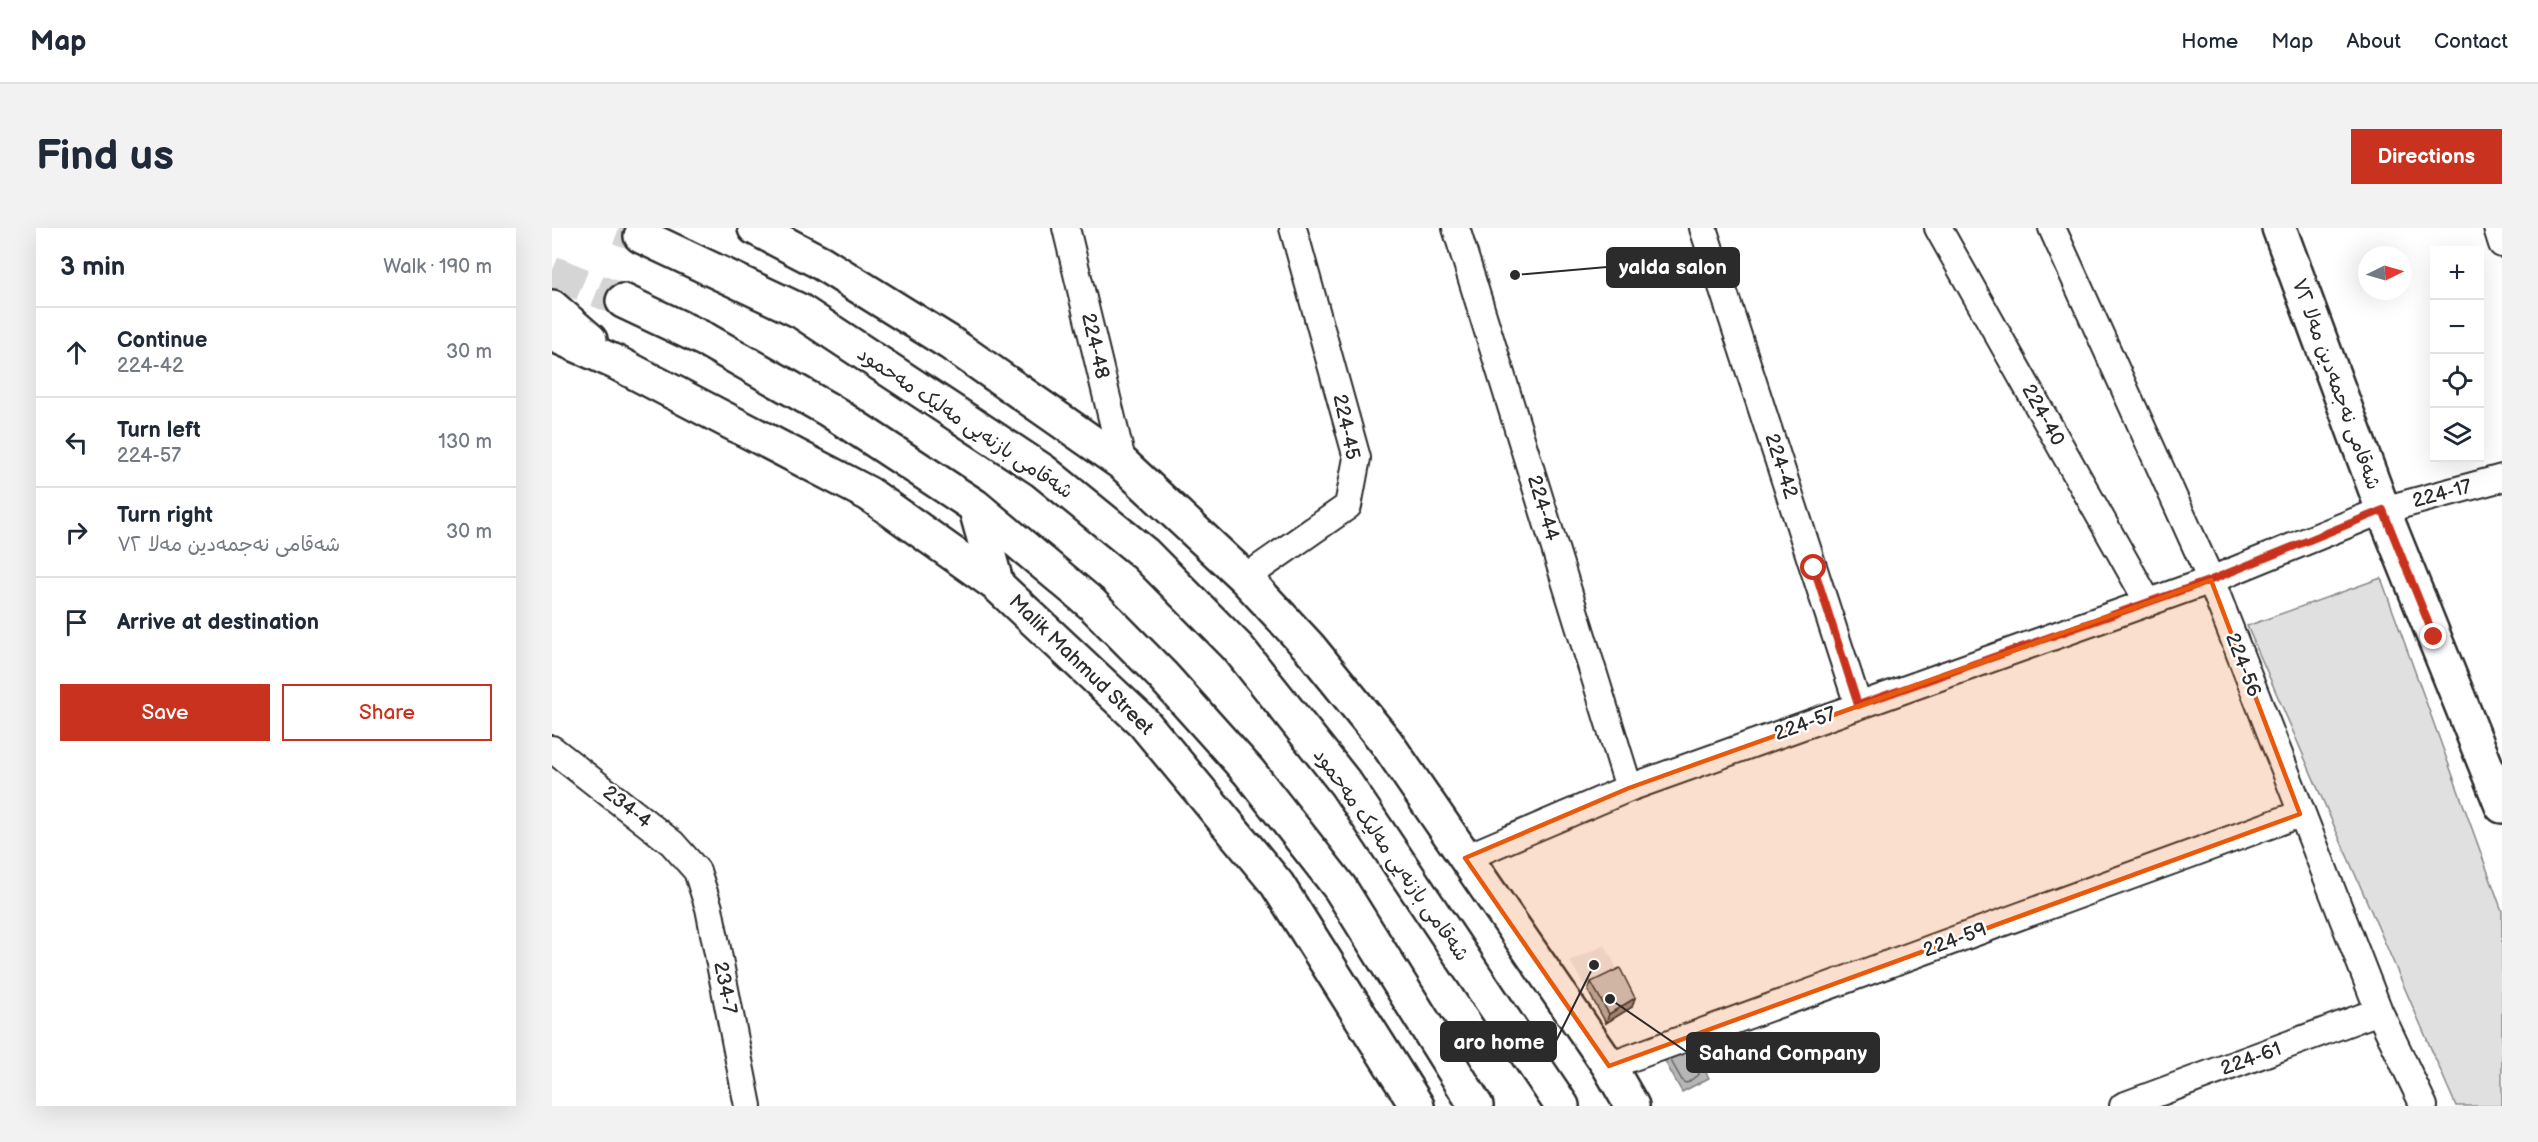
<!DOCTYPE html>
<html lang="en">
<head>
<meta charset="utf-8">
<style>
	:root { --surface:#fff; --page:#f2f2f3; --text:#1f2937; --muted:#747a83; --line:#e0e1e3; --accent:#c8321e }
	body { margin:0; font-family:"Balsamiq Sans","Playpen Sans Arabic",sans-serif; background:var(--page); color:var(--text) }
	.controls { position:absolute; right:18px; top:18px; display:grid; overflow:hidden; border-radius:0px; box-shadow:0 6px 24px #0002 }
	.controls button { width:54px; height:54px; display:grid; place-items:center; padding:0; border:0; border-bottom:2px solid var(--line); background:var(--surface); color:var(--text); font:30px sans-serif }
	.compass { position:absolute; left:1806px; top:18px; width:54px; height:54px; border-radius:50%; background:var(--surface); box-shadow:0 6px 24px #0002; rotate:85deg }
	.stop { position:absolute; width:18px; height:18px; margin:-14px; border:4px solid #c8321e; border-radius:50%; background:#fff }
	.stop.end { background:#c8321e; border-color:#fff; box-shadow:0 2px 6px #0008 }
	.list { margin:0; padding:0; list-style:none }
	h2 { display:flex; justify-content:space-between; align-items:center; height:78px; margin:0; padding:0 24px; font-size:26px }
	h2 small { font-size:20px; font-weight:400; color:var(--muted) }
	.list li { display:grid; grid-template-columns:39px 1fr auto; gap:18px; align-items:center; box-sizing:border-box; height:90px; padding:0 24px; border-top:2px solid var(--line) }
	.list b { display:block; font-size:22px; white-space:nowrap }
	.list p { margin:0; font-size:20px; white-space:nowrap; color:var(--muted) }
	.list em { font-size:20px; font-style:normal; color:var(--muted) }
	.actions { display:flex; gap:12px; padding:18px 24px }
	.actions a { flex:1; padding:14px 0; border:2px solid var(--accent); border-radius:0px; text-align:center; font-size:21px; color:var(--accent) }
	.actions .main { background:var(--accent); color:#fff }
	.icon { flex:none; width:33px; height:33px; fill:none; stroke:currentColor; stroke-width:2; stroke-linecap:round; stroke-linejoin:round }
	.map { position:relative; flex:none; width:1950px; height:878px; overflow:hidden; border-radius:0px }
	header { display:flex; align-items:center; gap:36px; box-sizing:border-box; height:84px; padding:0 30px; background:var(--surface); border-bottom:2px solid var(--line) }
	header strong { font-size:28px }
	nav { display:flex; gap:33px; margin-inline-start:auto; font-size:21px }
	.intro { display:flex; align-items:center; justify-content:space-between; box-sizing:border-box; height:144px; padding:0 36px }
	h1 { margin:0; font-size:42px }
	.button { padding:15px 27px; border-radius:0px; background:var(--accent); color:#fff; font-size:21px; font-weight:700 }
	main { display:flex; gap:36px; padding:0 36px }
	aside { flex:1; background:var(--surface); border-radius:0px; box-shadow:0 6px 24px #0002 }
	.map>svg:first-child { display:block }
	.built { fill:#efefef }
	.green { fill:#e0e0e0; stroke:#868686; stroke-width:1.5 }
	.water { fill:#b6b6b6; stroke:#7e7e7e; stroke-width:1.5 }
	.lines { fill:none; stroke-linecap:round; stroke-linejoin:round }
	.shore { stroke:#636363; stroke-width:1.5 }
	.highway-tunnel { stroke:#d5d5d5; stroke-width:33; stroke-dasharray:33 16; stroke-linecap:butt }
	.street-casing { stroke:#2b2b2b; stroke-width:30 }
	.secondary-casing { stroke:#2b2b2b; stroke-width:38 }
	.primary-casing { stroke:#2b2b2b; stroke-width:38 }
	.highway-casing { stroke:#2b2b2b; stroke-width:38 }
	.street { stroke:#fff; stroke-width:26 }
	.secondary { stroke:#fff; stroke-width:33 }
	.primary { stroke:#fff; stroke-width:33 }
	.highway { stroke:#fff; stroke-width:33 }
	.wall { fill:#afafaf; stroke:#2b2b2b; stroke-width:1.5 }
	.shaded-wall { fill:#8e8e8e; stroke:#2b2b2b; stroke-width:1.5 }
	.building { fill:#cbcbcb; stroke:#2b2b2b; stroke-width:1.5 }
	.route { stroke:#c8321e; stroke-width:8 }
	.marked { fill:#e8590c; fill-opacity:0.2; stroke:#e8590c; stroke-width:4.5; stroke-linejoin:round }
	.labels { text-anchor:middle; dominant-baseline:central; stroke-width:5; stroke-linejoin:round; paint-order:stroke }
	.street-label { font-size:20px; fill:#2b2b2b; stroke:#fff }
	.leader { fill:none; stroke:#2b2b2b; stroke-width:2 }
	.callout-dot { fill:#2b2b2b; stroke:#fff; stroke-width:2 }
	.callout { fill:#2b2b2b; stroke:#2b2b2b; stroke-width:2 }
	.callout-label { font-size:21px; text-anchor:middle; font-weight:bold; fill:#fff }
</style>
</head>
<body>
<header>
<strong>Map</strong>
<nav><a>Home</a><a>Map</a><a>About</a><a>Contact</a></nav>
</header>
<div class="intro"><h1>Find us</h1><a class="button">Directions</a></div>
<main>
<aside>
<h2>3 min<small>Walk · 190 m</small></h2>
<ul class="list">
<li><svg class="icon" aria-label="ahead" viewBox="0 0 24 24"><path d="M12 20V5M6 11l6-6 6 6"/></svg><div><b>Continue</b><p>224-42</p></div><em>30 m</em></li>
<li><svg class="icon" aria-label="left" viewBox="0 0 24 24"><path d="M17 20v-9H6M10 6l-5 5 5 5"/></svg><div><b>Turn left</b><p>224-57</p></div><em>130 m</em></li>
<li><svg class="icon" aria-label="right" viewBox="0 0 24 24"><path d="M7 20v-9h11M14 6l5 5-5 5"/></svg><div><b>Turn right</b><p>شەقامی نەجمەدین مەلا ٧٢</p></div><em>30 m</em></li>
<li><svg class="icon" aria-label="arrive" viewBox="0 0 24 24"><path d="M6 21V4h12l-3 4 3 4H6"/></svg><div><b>Arrive at destination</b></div></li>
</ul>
<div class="actions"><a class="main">Save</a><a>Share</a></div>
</aside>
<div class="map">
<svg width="1950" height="878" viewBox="0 0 1950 878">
	<rect width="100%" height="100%" fill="#fff"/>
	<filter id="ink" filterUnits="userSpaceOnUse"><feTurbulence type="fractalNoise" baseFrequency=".0167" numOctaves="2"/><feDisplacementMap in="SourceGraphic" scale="12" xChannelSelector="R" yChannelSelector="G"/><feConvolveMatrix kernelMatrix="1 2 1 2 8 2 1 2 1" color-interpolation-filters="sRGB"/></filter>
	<g filter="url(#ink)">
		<path class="built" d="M1053,717L1066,743L1034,760L1018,733Z"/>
		<path class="green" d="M1829,350L1950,683V878H1904L1695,398Z"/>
		<path class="water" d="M1136,813L1157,850L1130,864L1107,823Z"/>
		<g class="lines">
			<path class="shore" d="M1118,831L1131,854L1135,855L1147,846L1136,825"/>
			<path class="highway-tunnel" d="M67,0L89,8
				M0,44L71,73"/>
			<g class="street-casing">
				<path id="street" d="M514,0L571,236
					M904,0L1077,560
					M1151,0L1306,477
					M1386,0L1596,374
					M1500,0L1659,352L1827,783L1872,878
					M1945,0L1950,16
					M693,350L796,278L805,230L741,0
					M0,521L120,615L145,643L157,680L196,878
					M913,630L1077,560L1659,352L1831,282L1950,250
					M1057,838L1748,586
					M1571,878L1827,783"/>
			</g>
			<g class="secondary-casing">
				<path id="secondary" d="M1727,0L1831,282L1950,578"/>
			</g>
			<g class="primary-casing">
				<path id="primary" d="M203,0L268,34L398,115L571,236L693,350L758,420L834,514L1057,838L1080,878
					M0,79L38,112
					M0,106L65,135L317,266L445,357L591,494L725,656L865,878"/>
			</g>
			<g class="highway-casing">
				<path id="highway" d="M89,8L248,83L491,243L593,326L686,420L794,556L1010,878
					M71,73L154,112L277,182L423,278L540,376L610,447L697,544L788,660L924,878
					M423,278L445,357"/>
			</g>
			<use href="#street" class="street"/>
			<use href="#secondary" class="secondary"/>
			<use href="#primary" class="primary"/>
			<use href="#highway" class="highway"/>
		</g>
		<path class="wall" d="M1039,754L1080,779L1054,795L1036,763Z"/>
		<path class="shaded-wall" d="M1083,770L1080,779L1054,795L1057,786Z"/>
		<path class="building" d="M1068,740L1083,770L1057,786L1039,754Z"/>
	</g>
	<g class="lines" filter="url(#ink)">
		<path class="route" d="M1262,340L1306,477L1659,352L1831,282L1882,409"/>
	</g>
	<path class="marked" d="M1659,352L1748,586L1057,838L913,630L1077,560Z"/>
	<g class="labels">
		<g class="street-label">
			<text transform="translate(543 118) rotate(77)">224-48</text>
			<text transform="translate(1784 156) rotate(70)">شەقامی نەجمەدین مەلا ٧٢</text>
			<text transform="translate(1491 187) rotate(61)">224-40</text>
			<text transform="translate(413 195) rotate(34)">شەقامی بازنەیی مەلیک مەحمود</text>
			<text transform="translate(794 199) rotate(78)">224-45</text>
			<text transform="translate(1229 238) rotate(72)">224-42</text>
			<text transform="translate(1890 266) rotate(-15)">224-17</text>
			<text transform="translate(991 280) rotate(73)">224-44</text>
			<text transform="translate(529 437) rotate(44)">Malik Mahmud Street</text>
			<text transform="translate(1691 437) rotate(69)">224-56</text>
			<text transform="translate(1253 496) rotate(-20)">224-57</text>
			<text transform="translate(75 579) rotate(38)">234-4</text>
			<text transform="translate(839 627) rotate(55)">شەقامی بازنەیی مەلیک مەحمود</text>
			<text transform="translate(1403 712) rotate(-20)">224-59</text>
			<text transform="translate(173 760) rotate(79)">234-7</text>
			<text transform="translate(1699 831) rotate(-20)">224-61</text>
		</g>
	</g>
	<path class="leader" d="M963 47L1055 39M1042 737L1004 813M1058 771L1135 824"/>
	<g class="callout-dot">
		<circle cx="963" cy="47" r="6"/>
		<circle cx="1042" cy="737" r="6"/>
		<circle cx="1058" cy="771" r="6"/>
	</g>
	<g class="callout">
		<rect x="1055" y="20" width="132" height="39" rx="6"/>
		<rect x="889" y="794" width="115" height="39" rx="6"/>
		<rect x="1135" y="805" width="192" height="39" rx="6"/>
	</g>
	<g class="callout-label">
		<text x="1121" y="46">yalda salon</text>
		<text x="947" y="821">aro home</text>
		<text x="1231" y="832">Sahand Company</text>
	</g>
</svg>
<div class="controls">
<button>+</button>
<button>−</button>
<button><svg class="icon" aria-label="locate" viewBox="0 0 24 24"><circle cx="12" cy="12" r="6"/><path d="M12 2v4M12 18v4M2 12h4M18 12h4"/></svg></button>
<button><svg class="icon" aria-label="layers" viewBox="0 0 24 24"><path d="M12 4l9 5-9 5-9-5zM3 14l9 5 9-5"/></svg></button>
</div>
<svg class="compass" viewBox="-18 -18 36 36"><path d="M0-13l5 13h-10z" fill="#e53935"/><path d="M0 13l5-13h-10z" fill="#747a83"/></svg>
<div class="stop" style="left:1262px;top:340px"></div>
<div class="stop end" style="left:1882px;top:409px"></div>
</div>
</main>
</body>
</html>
